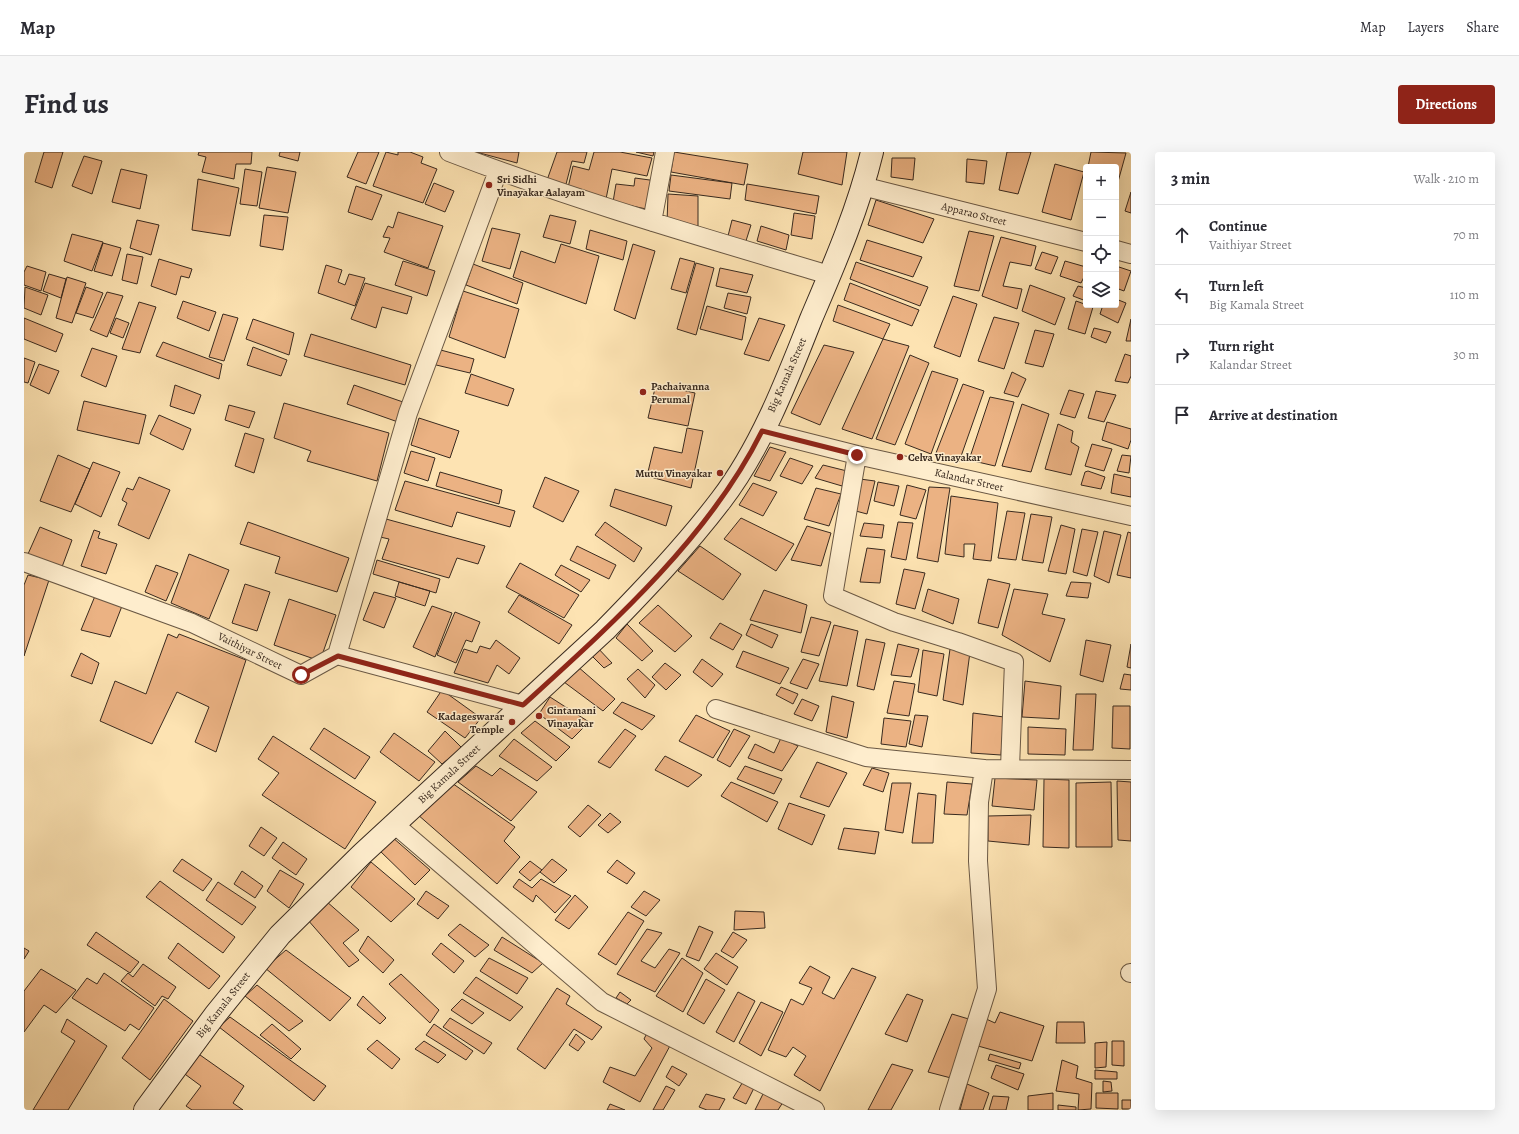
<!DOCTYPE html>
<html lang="en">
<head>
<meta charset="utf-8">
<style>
	:root { --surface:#fff; --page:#f7f7f7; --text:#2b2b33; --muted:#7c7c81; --line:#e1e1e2; --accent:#8f2418 }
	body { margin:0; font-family:Alegreya,serif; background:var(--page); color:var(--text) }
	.controls { position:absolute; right:12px; top:12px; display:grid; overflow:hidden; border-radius:4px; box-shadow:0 4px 16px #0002 }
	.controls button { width:36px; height:36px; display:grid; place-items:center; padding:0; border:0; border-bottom:1px solid var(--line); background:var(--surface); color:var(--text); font:20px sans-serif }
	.stop { position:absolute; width:12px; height:12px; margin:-9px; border:3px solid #8f2418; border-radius:50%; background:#fff }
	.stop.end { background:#8f2418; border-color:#fff; box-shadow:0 1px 4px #0008 }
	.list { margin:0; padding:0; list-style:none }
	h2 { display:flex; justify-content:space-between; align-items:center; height:52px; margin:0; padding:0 16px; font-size:17px }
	h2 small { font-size:13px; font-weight:400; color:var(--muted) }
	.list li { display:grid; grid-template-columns:26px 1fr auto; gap:12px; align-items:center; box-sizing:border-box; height:60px; padding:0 16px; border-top:1px solid var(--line) }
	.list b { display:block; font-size:15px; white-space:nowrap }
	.list p { margin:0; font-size:13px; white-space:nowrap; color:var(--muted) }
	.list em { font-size:13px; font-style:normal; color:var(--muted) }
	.icon { flex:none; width:22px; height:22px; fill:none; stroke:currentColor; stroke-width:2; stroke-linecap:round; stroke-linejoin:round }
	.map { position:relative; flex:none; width:1107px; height:958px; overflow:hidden; border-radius:4px }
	header { display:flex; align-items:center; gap:24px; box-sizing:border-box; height:56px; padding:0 20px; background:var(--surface); border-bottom:1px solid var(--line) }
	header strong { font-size:19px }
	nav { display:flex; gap:22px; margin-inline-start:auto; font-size:14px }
	.intro { display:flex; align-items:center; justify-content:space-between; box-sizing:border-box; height:96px; padding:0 24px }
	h1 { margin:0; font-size:28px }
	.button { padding:10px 18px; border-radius:4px; background:var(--accent); color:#fff; font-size:14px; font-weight:700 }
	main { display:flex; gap:24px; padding:0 24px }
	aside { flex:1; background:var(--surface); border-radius:4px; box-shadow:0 4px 16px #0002 }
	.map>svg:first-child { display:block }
	.building { fill:#ebb283; stroke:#392a1f }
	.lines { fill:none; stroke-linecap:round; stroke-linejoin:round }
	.minor-casing { stroke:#6a5844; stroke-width:20 }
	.secondary-casing { stroke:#392a1f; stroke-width:24 }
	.minor { stroke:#feedcd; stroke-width:18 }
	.secondary { stroke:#feedcd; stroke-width:22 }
	.route { stroke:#8f2418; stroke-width:5 }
	.poi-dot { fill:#8f2418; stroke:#feedcd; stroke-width:1.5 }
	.labels { text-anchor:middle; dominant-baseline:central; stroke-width:3; stroke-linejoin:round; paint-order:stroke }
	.poi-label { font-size:11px; font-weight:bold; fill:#392a1f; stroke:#feedcd; text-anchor:start }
	.street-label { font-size:11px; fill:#392a1f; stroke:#feedcd }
</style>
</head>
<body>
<header>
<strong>Map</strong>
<nav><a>Map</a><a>Layers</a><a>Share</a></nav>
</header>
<div class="intro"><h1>Find us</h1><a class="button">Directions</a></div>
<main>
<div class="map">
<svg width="1107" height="958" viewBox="0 0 1107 958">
	<rect width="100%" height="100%" fill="#fde3b2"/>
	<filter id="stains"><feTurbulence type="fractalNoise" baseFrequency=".005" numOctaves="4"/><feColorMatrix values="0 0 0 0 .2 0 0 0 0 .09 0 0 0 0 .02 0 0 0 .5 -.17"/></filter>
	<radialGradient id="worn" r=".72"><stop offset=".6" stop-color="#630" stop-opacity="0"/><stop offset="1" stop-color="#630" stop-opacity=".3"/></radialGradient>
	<path class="building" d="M20,0H39L28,36L11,30Z
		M175,0H228L227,12H212L210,27L178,20L182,5L174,3Z
		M256,0H276L274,9L255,4Z
		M334,0H355L342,32L323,25Z
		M362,0L374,3V0H386L399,5L397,11L413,17L399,51L349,34Z
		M452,0H495L493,11Z
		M533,0H563L560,11L548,9L541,36L522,31Z
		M570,0H596L628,6L623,24L588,17L581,52L543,40L549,14L565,18Z
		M612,0H630L629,4Z
		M650,0L724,12L720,33L647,20Z
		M779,0H823L818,33L774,22Z
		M983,0H1007L994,42L975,38Z
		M1067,0L1102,1L1092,37V15H1064Z
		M60,4L78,9L68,42L48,34Z
		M868,6H891L889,28L867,25Z
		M943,7L963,9L960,32L942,30Z
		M1031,12L1060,20L1047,68L1018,60Z
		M243,15L272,20L264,61L235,56Z
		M97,17L123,23L116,57L88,50Z
		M221,17L238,20L233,54L216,52Z
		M647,23L708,31L706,47L645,39Z
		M611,26L633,29L627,58L589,50L592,32L610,34Z
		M174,27L215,36L206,84L168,78Z
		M410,31L430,39L421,60L401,52Z
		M723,32L795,44L792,62L721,48Z
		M332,34L358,43L348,68L324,60Z
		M1107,40V61L1101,59Z
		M644,42L674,44V74L643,71Z
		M852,48L910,67L899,91L844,73Z
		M374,60L419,74L404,116L360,100L366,86L359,85L364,74L369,76Z
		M770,61L791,64L788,87L767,83Z
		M240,63L264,65L259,98L236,94Z
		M526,63L552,69L546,92L519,85Z
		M113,68L135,73L127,103L106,96Z
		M708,68L727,73L721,92L703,88Z
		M737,74L765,83L762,98L733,89Z
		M468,76L496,82L486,117L458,109Z
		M566,78L603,89L599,108L562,97Z
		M945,79L970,84L955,139L930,134Z
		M48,82L79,90L68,119L40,109Z
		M977,85L1012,94L1007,114L986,110L979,134L998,137L993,157L958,144Z
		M843,88L898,105L889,125L836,108Z
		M79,91L97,96L88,124L70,119Z
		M537,92L575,104L562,152L489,125L497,99L531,111Z
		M609,92L631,99L611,167L590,158Z
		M1018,100L1034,105L1027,122L1011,117Z
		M103,102L119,105L113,132L98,128Z
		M656,106L671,110L662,141L647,137Z
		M135,107L168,117L165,126L157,124L152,143L127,134Z
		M379,109L411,119L403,144L371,133Z
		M1041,109L1062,115V121L1057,131L1036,124Z
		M832,110L904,135L896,154L826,127Z
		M672,111L690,116L672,183L653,177Z
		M449,112L499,131L493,152L442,133Z
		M302,113L318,118L314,130L321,133L325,122L341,126L331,154L294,141Z
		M3,114L22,120L17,139L0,133V120Z
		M1092,114L1107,119L1100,139L1092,136Z
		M696,116L729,123L723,141L692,134Z
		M25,122L42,127L37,146L19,139Z
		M43,125L62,131L48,171L32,166Z
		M341,131L388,145L383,162L358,155L352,176L327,167Z
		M826,131L895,158L888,174L820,148Z
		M1006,133L1041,146L1031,173L998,159Z
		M1054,134L1062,136V149L1049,144Z
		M1,135L24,143L17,163L0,156Z
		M62,135L79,141L69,166L52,161Z
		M439,139L495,157L481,206L425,185Z
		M83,140L99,144L83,185L66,178Z
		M704,141L727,145L723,162L700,156Z
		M929,144L953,152L936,205L910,195Z
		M1092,147L1102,151L1094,171L1076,162L1079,153H1092Z
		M159,149L192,160L185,179L153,166Z
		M1052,149L1069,155L1061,182L1044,177Z
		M115,150L132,155L116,201L98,197Z
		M814,153L866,172L859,187L809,169Z
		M683,154L722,165L718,188L676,177Z
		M199,162L214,166L200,209L185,205Z
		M970,165L995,171L980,217L954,209Z
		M0,166L39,182L32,200L0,187Z
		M92,166L105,171L99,186L86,181Z
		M735,166L761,173L745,209L720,202Z
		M229,167L270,181L265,203L222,187Z
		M1107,167V189H1102Z
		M1070,176L1087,180L1082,191L1067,185Z
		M1011,178L1030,182L1019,215L1001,211Z
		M287,182L387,213L381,233L280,204Z
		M859,187L885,194L848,287L818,277Z
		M139,190L198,212L195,227L132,204Z
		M800,193L830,200L796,273L767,261Z
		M229,195L263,208L257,224L223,213Z
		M68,196L93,204L82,235L57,224Z
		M413,197L450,207L446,221L408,212Z
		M1101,202L1107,204V224L1104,231L1091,229Z
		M886,203L905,211L871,293L852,287Z
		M0,206L11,210L4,231L0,230Z
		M15,212L35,219L25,242L6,233Z
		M908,219L934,227L907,302L881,292Z
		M988,220L1002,227L994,245L980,241Z
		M447,222L490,237L484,254L441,241Z
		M632,232L671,241L664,274L624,266Z
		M939,232L960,239L935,310L912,301Z
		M151,233L177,243L170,262L146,254Z
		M330,233L379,250L374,270L323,252Z
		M1045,238L1060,242L1051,266L1036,262Z
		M1072,239L1092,243L1080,270L1064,266Z
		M966,245L990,250L971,314L945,308Z
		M60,249L122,263L115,292L53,278Z
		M260,251L365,281L353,329L283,309L287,299L250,286Z
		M998,252L1025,262L1007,320L978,314Z
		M205,253L231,260L225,276L201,268Z
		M135,263L167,277L159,298L126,282Z
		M395,266L435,279L426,306L387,293Z
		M1083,270L1107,277V288L1104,297L1078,288Z
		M1034,272L1049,279L1047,290L1055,295L1047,323L1021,317Z
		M663,276L679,279L667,336L623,324L630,295L658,301Z
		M221,281L240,287L230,321L211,314Z
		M1068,292L1088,297L1080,319L1061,314Z
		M746,295L762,300L746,329L730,324Z
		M387,299L411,306L404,329L380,321Z
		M34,303L66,317L47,360L16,349Z
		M1098,303L1107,304L1105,321L1093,319Z
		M766,306L789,314L778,332L756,324Z
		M69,310L96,320L77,365L51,352Z
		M799,313L823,319L818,334L791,326Z
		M1064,319L1081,325L1077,337L1057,333L1061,320Z
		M416,320L478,338L475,352L412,334Z
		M1090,322L1107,326V345L1087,341Z
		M115,325L146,338L125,387L94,373L103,351L98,348L103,336L109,338Z
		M521,325L555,339L539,370L509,355Z
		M836,327L851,329L843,362L828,358Z
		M381,329L491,359L486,375L433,360L428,375L371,358Z
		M854,330L875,334L870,354L850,349Z
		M729,331L753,340L739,364L715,353Z
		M883,333L902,338L892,367L876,363Z
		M905,335L926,336L914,410L893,406Z
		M792,336L817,342L805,374L780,367Z
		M591,337L648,354L642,374L586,354Z
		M927,344L974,351L967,409L949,407L951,392H940V405L921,402Z
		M983,359L1001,361L992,408L974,406Z
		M1007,362L1028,365L1019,411L998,408Z
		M717,366L770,392L752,419L700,387Z
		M362,367L461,394L454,412L433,406L425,426L358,407L365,387L356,385Z
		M224,370L325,406L313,440L251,421L256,405L216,392Z
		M581,370L618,396L610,410L571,383Z
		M874,370L889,371L882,408L867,405Z
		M840,371L860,373L858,386L836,384Z
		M1037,373L1051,377L1042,422L1024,419Z
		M783,374L807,381L797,414L767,408Z
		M16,375L48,388L38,415L4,402Z
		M1058,377L1074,380L1063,424L1049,420Z
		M70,378L76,380L74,386L93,392L82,422L57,414Z
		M1080,379L1097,383L1085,431L1070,424Z
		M1104,380L1107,381V426L1093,423Z
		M553,394L592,413L585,427L546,408Z
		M676,394L717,422L699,448L654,419Z
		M843,396L861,398L856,431L836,430Z
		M165,402L205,418L185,467L147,451Z
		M353,408L416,427L412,441L349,422Z
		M496,411L555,443L540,466L482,435Z
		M132,413L154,421L142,449L121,440Z
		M537,413L566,428L557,440L531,423Z
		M880,417L901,421L891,457L872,452Z
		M4,423L25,428L0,504V433Z
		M964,427L986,432L974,476L954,471Z
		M375,430L406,439L401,454L371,444Z
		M1047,430L1067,431L1064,446L1042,444Z
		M221,432L246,440L233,479L208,471Z
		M904,437L935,447L929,472L898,459Z
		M990,437L1024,442L1018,462L1041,467L1026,510L978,483Z
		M740,438L783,453L777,481L726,468Z
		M350,440L372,446L360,476L339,468Z
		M495,443L548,473L535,492L484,460Z
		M71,444L98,454L86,485L57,478Z
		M265,447L312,463L296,509L250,493Z
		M634,453L668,484L651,500L615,471Z
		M408,454L428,461L411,505L389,495Z
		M431,460L456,470L448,490L442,488L432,511L413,503Z
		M787,465L807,470L795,504L777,500Z
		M696,471L718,483L709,498L686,486Z
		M603,472L629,499L618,509L592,486Z
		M727,472L754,483L748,496L722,483Z
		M810,473L834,479L823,534L795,529Z
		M144,482L153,486L155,482L222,508L192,600L171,590L185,555L153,540L128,592L76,569L91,529L122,542Z
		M842,487L861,491L850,538L833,534Z
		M472,488L496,506L485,522L473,513L464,531L430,521L440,497L453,501L456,494L466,497Z
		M1062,488L1087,493L1079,530L1056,523Z
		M874,492L895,497L887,525L867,523Z
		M1107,492V516L1103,515Z
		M571,493L588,511L580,516L565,501Z
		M926,497L946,500L939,553L919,548Z
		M899,498L920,502L913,544L894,540Z
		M719,499L765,516L756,532L712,515Z
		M57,501L75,511L68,532L47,524Z
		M678,507L699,522L688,535L669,520Z
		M779,507L795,512L783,537L766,531Z
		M641,511L657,523L642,538L628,525Z
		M553,514L591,547L579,559L540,530Z
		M614,517L631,533L621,546L603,527Z
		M1100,522L1107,523V538L1096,537Z
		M870,529L891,532L885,564L863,561Z
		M1001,529L1037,534L1035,567L998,565Z
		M757,535L774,542L769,552L752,543Z
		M418,538L457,566L441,586L403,560Z
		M1052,542H1072L1069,598H1049Z
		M808,544L830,550L823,586L802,580Z
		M526,545L565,570L548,587L515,562Z
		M778,547L795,554L788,569L770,562Z
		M598,550L631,564L618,578L589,561Z
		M1089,554H1106V597L1088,596Z
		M949,561L980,565L977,603L947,601Z
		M672,563L706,579L689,606L655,589Z
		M891,563L904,564L898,595L885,592Z
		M860,566L887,569L882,595L857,592Z
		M511,569L546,595L532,609L497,581Z
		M1004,575L1042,577L1041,603L1004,602Z
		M300,576L346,605L331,627L286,597Z
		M601,577L612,584L586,616L574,610Z
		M710,577L726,584L706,615L693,608Z
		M421,579L438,596L418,612L404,599Z
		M370,581L411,610L395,629L356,600Z
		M249,584L352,650L321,697L238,643L255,621L234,607Z
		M757,586L774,594L758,619L724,606L731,592L750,601Z
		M490,587L528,615L513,629L475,604Z
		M641,604L678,623L664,635L631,618Z
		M793,610L823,621L805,655L776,645Z
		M452,614L468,624L476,616L513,640L487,669L434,630Z
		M721,614L758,627L750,642L713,627Z
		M848,616L865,621L859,640L839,633Z
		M971,626L1013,628L1010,658L968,654Z
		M1020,627L1045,628V696L1019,695Z
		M425,629L491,675L480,689L496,705L473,732L393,662Z
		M1093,629L1107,630V689L1094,688Z
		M707,630L754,650L743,670L697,644Z
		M923,630L948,632L943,663L920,662Z
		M1087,630L1088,695H1052V631Z
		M868,631H887L879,681L861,678Z
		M894,641L912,643L909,691H888Z
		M765,651L801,663L788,693L754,677Z
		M564,653L577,663L556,685L544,675Z
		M586,661L597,670L584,681L574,673Z
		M1007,663L1005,693L964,689V664Z
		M237,675L253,686L240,704L225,694Z
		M820,676L855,680L851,702L814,697Z
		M368,685L406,718L391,733L354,697Z
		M259,690L283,707L272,723L248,706Z
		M158,707L188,727L179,739L149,719Z
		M528,707L543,718L530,731L516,720Z
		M593,708L611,721L603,732L583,720Z
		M506,709L518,718L506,729L495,720Z
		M347,710L391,747L367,770L327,735Z
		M256,718L280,732L265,756L243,739Z
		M218,719L239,734L231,746L210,732Z
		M495,727L508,736L517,727L547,744L531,761L512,743L509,750L489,735Z
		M136,729L211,785L199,801L122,745Z
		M194,730L232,755L218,773L182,748Z
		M402,739L425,754L414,767L393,752Z
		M620,739L636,748L622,764L607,755Z
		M551,743L564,755L545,777L531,768Z
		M302,749L335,778L319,791L335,808L325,815L283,767Z
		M711,759L740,760L741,776L710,778Z
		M604,760L620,769L592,813L574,802Z
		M436,772L465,793L451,805L424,783Z
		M675,774L689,780L675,809L662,804Z
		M623,777L638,781L617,809L631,816L645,797L656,801L631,840L593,822Z
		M72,780L115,810L106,821L63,793Z
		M709,780L723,788L709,806L697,799Z
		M344,784L370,808L359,821L335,799Z
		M478,785L519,811L508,821L470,798Z
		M154,791L196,824L185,837L144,806Z
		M417,791L440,809L430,821L408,802Z
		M0,796L5,799L0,807Z
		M262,798L327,846L306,869L241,816Z
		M692,801L714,815L703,833L680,817Z
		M465,806L504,826L493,842L456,819Z
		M658,806L679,821L659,860L632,844Z
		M119,812L152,835L144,847L138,844L131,854L97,829L104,821L109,825Z
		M786,814L806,825L798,841L810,847L828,816L852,825L796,939L770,923L782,904L769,895L762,905L744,898L767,847L779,853L788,836L775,831Z
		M17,817L52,838L32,861L20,853L0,880V839Z
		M80,821L130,856L115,878L106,872L101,879L48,846L63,826L73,832Z
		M377,822L415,858L406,871L365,832Z
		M452,825L499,855L486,869L439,841Z
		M682,827L701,838L680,872L663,862Z
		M233,833L279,869L265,879L221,844Z
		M533,836L546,844L542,852L578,875L568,888L550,877L521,917L493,897Z
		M596,840L607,848L603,852L592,846Z
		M714,840L731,849L710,890L692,880Z
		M883,842L899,848L883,890L861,882Z
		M339,844L362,866L356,872L333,853Z
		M140,847L169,869L126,928L98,906Z
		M438,847L460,861L448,872L427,858Z
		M737,850L759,860L737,904L715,891Z
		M976,860L1020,874L1008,909L954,894L960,866L971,871Z
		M928,862L948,868L927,926L904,920Z
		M206,865L302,934L290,949L195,875Z
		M426,866L468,891L460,902L419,875Z
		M43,867L83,894L44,958H9L51,889L37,880Z
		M1033,870H1060L1061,891H1032Z
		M248,872L277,897L267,907L236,883Z
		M410,872L449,899L442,908L402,883Z
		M625,877L648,890L616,950L579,930L586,915L611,924L628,896L620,887Z
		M552,882L561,890L554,899L545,893Z
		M353,888L376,907L368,917L343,897Z
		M400,889L422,903L414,911L391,897Z
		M1088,889H1100V914L1088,913Z
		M1083,890L1082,915L1071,916V891Z
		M169,898L220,934L209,951L219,958H168L162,954L177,934L154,917Z
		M966,902L997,911L995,917L964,908Z
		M1038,908L1054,914L1052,926L1068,931L1067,957L1054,958L1055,942L1032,939Z
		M868,912L889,918L867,958H844Z
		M972,913L1000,922L994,938L967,926Z
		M648,914L663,922L655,934L642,925Z
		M1071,918L1093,920V927H1071Z
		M720,928L731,934L722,952L709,946Z
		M1079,929L1087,930L1088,939L1079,940Z
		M943,932L965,941L959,958H936Z
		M642,934L651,938L639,958H629Z
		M741,938L761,947L754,958H731Z
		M1029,941V958H1004V944Z
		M1072,941H1094V957L1072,956Z
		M682,942L701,947L695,958H683L675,955Z
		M969,944L985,945L982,958H965Z
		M1098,948H1107V957H1098Z
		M586,952L601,958H583Z
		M1034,953L1052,955V958H1034Z"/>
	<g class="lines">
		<g class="minor-casing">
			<path id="minor" d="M425,0C549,48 678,85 805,123
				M838,34L1062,90
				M628,70L641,0
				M1092,98L1107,102
				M738,279L833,303L1107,364
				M833,303L809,444L870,470L934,490L990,510L986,616
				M0,410L168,471L277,523L313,503L499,553
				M313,503L384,261L474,19
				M692,557L842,605L960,617L1107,618
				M370,672L578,850L791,958
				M1106,821H1107
				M925,958L963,837L954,709L955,650L960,617"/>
		</g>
		<g class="secondary-casing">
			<path id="secondary" d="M121,958L191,863L256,783L338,702L581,478C621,437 662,394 697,348C737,296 763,228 787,167C810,113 834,58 848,0"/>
		</g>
		<use href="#minor" class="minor"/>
		<use href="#secondary" class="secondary"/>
	</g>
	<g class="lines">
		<path class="route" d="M277,523L314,504L499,553C587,473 685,386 738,279L833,303"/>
	</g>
	<g class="poi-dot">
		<circle cx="465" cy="33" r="4"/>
		<circle cx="619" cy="240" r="4"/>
		<circle cx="876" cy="305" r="4"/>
		<circle cx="696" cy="321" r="4"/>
		<circle cx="515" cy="564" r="4"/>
		<circle cx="488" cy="570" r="4"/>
	</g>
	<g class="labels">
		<g class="poi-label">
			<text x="473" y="27">Sri Sidhi<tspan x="473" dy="13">Vinayakar Aalayam</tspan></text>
			<text x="627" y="234">Pachaivanna<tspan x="627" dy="13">Perumal</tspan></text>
			<text x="884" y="305">Celva Vinayakar</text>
			<text x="688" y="321" text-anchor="end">Muttu Vinayakar</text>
			<text x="523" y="558">Cintamani<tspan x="523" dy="13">Vinayakar</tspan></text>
			<text x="480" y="564" text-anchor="end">Kadageswarar<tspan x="480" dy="13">Temple</tspan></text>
		</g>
		<g class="street-label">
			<text transform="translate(950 62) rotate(14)">Apparao Street</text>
			<text transform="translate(763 223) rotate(-66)">Big Kamala Street</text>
			<text transform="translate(945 328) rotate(13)">Kalandar Street</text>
			<text transform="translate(226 499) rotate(26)">Vaithiyar Street</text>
			<text transform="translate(425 622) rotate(-43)">Big Kamala Street</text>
			<text transform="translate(199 853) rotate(-52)">Big Kamala Street</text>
		</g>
	</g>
	<rect width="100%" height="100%" filter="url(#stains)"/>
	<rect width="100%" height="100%" fill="url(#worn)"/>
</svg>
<div class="controls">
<button>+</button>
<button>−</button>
<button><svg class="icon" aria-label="locate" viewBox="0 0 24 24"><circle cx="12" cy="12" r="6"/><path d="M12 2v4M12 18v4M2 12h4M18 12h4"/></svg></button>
<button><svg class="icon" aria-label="layers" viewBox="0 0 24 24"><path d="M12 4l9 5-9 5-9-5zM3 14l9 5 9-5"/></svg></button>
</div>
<div class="stop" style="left:277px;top:523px"></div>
<div class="stop end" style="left:833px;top:303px"></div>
</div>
<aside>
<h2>3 min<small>Walk · 210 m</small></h2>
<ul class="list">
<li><svg class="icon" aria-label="ahead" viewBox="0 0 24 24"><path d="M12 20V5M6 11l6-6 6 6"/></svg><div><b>Continue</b><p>Vaithiyar Street</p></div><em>70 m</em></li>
<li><svg class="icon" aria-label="left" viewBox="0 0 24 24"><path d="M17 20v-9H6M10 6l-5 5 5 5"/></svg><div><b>Turn left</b><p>Big Kamala Street</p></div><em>110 m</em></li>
<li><svg class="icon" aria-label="right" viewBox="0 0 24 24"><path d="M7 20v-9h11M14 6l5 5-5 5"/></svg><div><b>Turn right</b><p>Kalandar Street</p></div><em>30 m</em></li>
<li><svg class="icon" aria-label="arrive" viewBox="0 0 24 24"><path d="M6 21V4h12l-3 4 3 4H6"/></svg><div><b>Arrive at destination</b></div></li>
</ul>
</aside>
</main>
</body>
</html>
